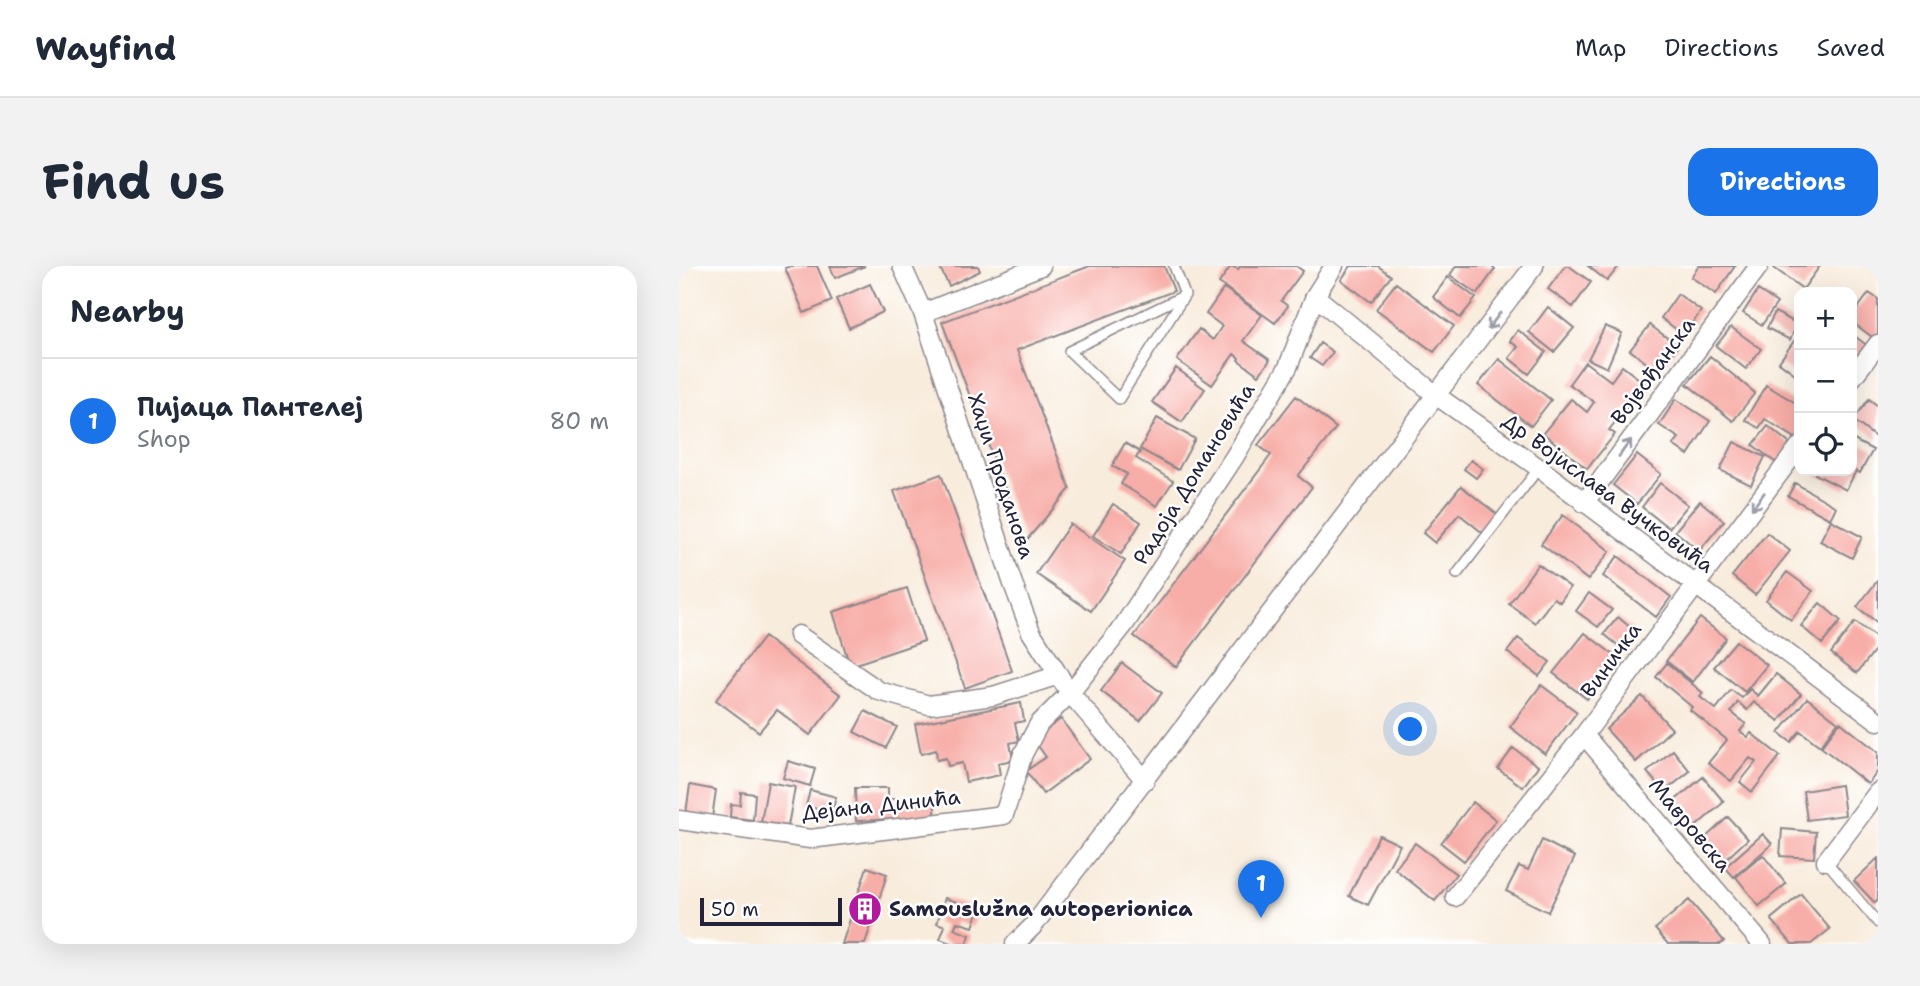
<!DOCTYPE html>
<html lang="en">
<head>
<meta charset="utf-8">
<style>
	:root { --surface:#fff; --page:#f2f2f3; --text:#1f2937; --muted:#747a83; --line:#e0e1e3; --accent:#1a73e8 }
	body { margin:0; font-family:"Shantell Sans",sans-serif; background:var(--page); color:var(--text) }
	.controls { position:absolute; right:21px; top:21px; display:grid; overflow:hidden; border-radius:14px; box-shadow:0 7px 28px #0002 }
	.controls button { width:63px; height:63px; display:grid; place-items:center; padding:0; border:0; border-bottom:2px solid var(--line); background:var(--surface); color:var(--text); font:35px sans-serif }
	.scale { position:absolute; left:21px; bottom:18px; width:142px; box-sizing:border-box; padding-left:7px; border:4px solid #22223b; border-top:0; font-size:19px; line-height:24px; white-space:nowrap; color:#22223b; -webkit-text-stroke:5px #fff; paint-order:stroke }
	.you { position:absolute; left:732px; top:464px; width:24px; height:24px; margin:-18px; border:5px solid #fff; border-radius:50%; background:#1a73e8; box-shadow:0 0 0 10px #1a73e833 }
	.badge { display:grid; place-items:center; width:46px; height:46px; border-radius:50%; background:var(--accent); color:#fff; font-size:23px; font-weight:700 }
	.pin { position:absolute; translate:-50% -58px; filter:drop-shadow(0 2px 4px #0008) }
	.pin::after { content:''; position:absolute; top:37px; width:24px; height:21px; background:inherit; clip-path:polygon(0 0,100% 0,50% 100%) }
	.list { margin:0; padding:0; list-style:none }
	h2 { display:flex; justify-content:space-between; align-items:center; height:91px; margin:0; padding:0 28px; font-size:30px }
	h2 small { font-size:23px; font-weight:400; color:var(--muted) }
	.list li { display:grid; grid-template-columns:46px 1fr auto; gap:21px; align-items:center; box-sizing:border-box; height:126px; padding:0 28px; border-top:2px solid var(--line) }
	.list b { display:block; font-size:26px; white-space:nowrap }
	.list p { margin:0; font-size:23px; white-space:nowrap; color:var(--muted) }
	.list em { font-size:23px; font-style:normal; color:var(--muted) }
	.icon { flex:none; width:38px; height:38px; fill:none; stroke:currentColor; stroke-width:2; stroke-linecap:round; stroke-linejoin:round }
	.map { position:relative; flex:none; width:1199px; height:678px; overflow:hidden; border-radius:21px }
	header { display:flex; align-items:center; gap:42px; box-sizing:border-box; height:98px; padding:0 35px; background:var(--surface); border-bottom:2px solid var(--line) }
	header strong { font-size:33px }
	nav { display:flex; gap:38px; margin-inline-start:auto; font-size:24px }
	.intro { display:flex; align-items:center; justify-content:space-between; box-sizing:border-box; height:168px; padding:0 42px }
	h1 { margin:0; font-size:49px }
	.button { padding:18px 32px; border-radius:21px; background:var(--accent); color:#fff; font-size:24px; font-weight:700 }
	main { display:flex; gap:42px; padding:0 42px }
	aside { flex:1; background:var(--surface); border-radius:21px; box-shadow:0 7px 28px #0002 }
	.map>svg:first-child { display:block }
	.building { fill:#f8aea8 }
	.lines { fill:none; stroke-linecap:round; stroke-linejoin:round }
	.service-casing { stroke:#8d878c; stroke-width:12 }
	.minor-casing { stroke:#8d878c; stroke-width:21 }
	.service { stroke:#fff; stroke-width:9 }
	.minor { stroke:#fff; stroke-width:18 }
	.oneway { stroke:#9c9ca7 }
	.labels { text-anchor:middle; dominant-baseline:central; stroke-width:5; stroke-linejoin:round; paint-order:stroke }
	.street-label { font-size:21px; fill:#22223b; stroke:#fff }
	.poi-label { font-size:21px; font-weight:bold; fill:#22223b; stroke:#fff; text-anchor:start }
</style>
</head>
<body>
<header>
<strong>Wayfind</strong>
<nav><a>Map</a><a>Directions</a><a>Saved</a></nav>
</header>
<div class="intro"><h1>Find us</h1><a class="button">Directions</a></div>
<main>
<aside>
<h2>Nearby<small></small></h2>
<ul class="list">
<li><span class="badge">1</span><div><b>Пијаца Пантелеј</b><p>Shop</p></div><em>80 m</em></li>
</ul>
</aside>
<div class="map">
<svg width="1199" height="678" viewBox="0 0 1199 678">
	<rect width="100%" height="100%" fill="#fff"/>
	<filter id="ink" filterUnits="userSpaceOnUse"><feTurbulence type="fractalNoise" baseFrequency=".0143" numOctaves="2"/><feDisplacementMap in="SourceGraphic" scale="14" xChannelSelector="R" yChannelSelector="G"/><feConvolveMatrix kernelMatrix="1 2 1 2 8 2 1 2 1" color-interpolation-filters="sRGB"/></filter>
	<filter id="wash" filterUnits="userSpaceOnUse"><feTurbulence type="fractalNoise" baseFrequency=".00686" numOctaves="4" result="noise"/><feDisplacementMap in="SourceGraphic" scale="28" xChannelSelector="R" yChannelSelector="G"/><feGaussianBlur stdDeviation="1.57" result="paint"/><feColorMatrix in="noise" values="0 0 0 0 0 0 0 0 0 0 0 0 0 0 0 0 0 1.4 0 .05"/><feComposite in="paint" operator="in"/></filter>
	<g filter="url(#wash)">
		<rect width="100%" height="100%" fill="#f8ecdc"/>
		<g id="blocks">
			<path class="building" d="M112,0H138L153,35L125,47L106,2Z
				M151,0H186L156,12Z
				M260,0H299L301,5L270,20Z
				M411,0H485L495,25L338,84L391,223L346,276L263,56Z
				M552,0L559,3L562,0H617L624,5L602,35L609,40L596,57L540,17Z
				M672,0H699L712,10L692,36L662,14Z
				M777,0H811L816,3L798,28L771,9Z
				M886,0H890L912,16L894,41L869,23Z
				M909,0H940L928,15Z
				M1020,0H1056L1037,28L1012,11Z
				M1096,0H1141L1124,23L1095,2Z
				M769,11L797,32L781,52L754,31Z
				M717,17L775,60L755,86L697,43Z
				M191,18L204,46L170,62L157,33Z
				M545,22L583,49L564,75L591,94L580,109L559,94L560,92L555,88L533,119L498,94L520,63L534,74L543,60L527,48Z
				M1079,24L1098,37L1083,59L1064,47Z
				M1190,27L1199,33V69L1196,73L1173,56V37L1179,42Z
				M999,28L1022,45L1005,69L982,52Z
				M869,41L895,62L875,86L850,66Z
				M1096,46L1119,58L1111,74L1088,62Z
				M971,59L999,80L979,106L951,84Z
				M926,60L943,67L928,102L909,93Z
				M1052,61L1082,83L1067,103L1037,80Z
				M839,64L867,86L850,108L830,92L839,81L831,75Z
				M1120,68V111L1100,96Z
				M1173,68L1190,81L1173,105Z
				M641,77L654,86L643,100L631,92Z
				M1031,90L1076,127L1054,155L1008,118Z
				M820,93L872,134L852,160L799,119Z
				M906,96L932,115L943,100L969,120L951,144L948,141L930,164L936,168L908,203L864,167L892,133L908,146L915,136L890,118Z
				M497,102L526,123L503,156L473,136Z
				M1087,119L1120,139V169L1118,173L1086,153L1080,162L1066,154Z
				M617,130L657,162L619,210L633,221L497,401L455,370L592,189L579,179Z
				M997,133L1031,155L1009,189L994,179L1000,172L980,159Z
				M1190,133L1199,140V173L1174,154Z
				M478,152L516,173L499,204L461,183Z
				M1089,160L1116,182L1101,200L1074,179Z
				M1173,173L1194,184L1181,207L1177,205L1167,224L1136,208L1137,205H1173Z
				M1055,176L1086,191L1072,219L1041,204Z
				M446,177L461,186L457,192L494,215L478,240L442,218L448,208L433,200Z
				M958,189L982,208L958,238L934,219Z
				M792,194L804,203L797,212L785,203Z
				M262,208L333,405L286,422L215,225Z
				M981,217L1009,239L990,262L963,241Z
				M1116,217L1157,241L1151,253L1109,230Z
				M782,220L820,250L805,268L780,248L756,277L744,267Z
				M1021,235L1045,255L1020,285L996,265Z
				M434,238L462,256L442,288L414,270Z
				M884,249L931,285L909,314L862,278Z
				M1152,254L1183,271L1173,292L1141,275Z
				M391,258L446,295L412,345L357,308Z
				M1088,267L1111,285L1076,329L1053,310Z
				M939,290L992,331L977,351L924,310Z
				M859,298L891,321L881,336L875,332L856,357L830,338Z
				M1108,306L1134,325L1112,354L1087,334Z
				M1199,314V357L1178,341Z
				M228,322L245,375L171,400L154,346Z
				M910,327L933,344L919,361L897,345Z
				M1141,337L1162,355L1143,378L1122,360Z
				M939,351L959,368L946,385L925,368Z
				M1021,352L1047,372L1014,416L987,395Z
				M1176,356L1199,373V380L1178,407L1152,387Z
				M906,367L940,393L908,433L874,407Z
				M85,371L162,429L131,469L98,444L80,466L37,434Z
				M839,372L871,396L860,410L828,386Z
				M1057,375L1088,399L1066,426L1035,401Z
				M443,397L483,427L461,455L422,425Z
				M988,397L1024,427L1021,431L1037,443L1052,424L1063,432L1071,423L1079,430L1097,408L1122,428L1100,455L1075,436L1068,444L1059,436L1052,446L1067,458L1061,465L1069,471L1072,467L1101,490L1073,526L1061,516L1077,496L1071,492L1052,515L1029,497L1048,474L1011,444L1013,441L977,411Z
				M862,419L898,446L866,488L831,461Z
				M963,430L993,463L957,496L927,463Z
				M1128,432L1159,456L1141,480L1121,465L1112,476L1100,467Z
				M342,437L345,455L336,457L340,475L331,477L334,494L319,497L321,509L287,516L283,497L269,500L267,492L258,494L257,484L242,488L236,458Z
				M186,445L218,461L207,482L175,466Z
				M382,453L411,493L364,528L347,505L367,491L354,473Z
				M1161,456L1199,486V505L1189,518L1142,481Z
				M834,482L859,500L844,521L819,503Z
				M994,484L1011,505L985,526L968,506Z
				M109,495L136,503L131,520L104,512Z
				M1024,511L1045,536L1015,562L994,536Z
				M89,516L116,521L109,560L82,556Z
				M11,519L37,524L33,552L7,547Z
				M1162,519L1166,549L1128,554L1124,525Z
				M176,522H209V533H256V551L177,555Z
				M131,524L157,531L153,547L127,540Z
				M62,526L76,528L74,554L51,551L52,538L61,539Z
				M794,536L817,554L785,595L762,577Z
				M1049,551L1069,573L1045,595L1025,573Z
				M1103,563L1137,566L1135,592L1101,590Z
				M1084,568L1093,578L1055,611L1046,601Z
				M700,569L721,579L689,639L670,630Z
				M863,574L896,591L869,646L827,625L840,600L849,604Z
				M736,577L777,608L756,635L716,603Z
				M1084,589L1107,618L1080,640L1057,611Z
				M1199,592V634L1196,637L1175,615Z
				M188,601L208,608L186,678H163Z
				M1122,628L1151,663L1132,678H1113L1092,653Z
				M266,632L300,644L294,661L278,656L275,663L291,669L288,678H274L261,673L266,660L258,657Z
				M1010,634L1045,675L1042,678H989L976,663Z"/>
		</g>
	</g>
	<g filter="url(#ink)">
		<use href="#blocks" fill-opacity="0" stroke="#8d878c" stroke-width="2"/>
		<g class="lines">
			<g class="service-casing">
				<path id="service" d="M495,0L506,29
					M506,29L440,133L390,85Z
					M778,308L860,202
					M1147,595L1199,657"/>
			</g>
			<g class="minor-casing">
				<path id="minor" d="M223,0L244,47L333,315L352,366L391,427L466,514
					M636,30L758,130L860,202L1199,455
					M244,47L362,0
					M1173,112L1199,78
					M905,237L1080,0
					M119,369L200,425L250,439L314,430L380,409
					M905,469L1083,678
					M0,554L131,573L325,549L344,488L360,458L391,427L445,359L556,190L609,101L636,30L655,0
					M1147,595L1199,526
					M776,631L905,469L1120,181
					M336,678L354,660L855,0"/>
			</g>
			<use href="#service" class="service"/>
			<use href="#minor" class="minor"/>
		</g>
		<defs><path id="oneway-shaft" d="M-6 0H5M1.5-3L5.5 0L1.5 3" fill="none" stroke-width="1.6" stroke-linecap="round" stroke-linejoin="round" transform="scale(1.75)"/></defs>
		<g class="oneway">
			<use href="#oneway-shaft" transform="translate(815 55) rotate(127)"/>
			<use href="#oneway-shaft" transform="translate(946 182) rotate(-54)"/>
			<use href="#oneway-shaft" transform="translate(1079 235) rotate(127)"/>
		</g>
	</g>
	<defs>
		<g id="building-disc" transform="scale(1.75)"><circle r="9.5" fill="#b5179e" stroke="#fff"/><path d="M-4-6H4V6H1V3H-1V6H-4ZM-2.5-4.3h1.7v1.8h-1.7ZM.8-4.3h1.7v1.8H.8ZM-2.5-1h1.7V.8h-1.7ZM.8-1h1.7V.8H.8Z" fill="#fff"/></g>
	</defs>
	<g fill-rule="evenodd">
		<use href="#building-disc" x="186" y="643"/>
	</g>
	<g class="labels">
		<g class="street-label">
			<text transform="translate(974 105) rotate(-54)">Војвођанска</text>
			<text transform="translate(515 208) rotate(-58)">Радоја Домановића</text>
			<text transform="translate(322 210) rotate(72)">Хаџи Проданова</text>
			<text transform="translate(929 227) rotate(36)">Др Војислава Вучковића</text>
			<text transform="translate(932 394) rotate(-54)">Виничка</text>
			<text transform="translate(202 539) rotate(-6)">Дејана Динића</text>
			<text transform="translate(1011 559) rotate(50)">Мавровска</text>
		</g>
		<g class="poi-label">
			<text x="210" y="643">Samouslužna autoperionica</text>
		</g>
	</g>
</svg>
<div class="controls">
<button>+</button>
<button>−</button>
<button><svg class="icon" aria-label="locate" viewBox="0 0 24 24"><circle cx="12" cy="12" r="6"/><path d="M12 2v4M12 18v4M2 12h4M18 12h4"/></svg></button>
</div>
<div class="scale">50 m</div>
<div class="you"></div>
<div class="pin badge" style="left:582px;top:652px">1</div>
</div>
</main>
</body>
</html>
